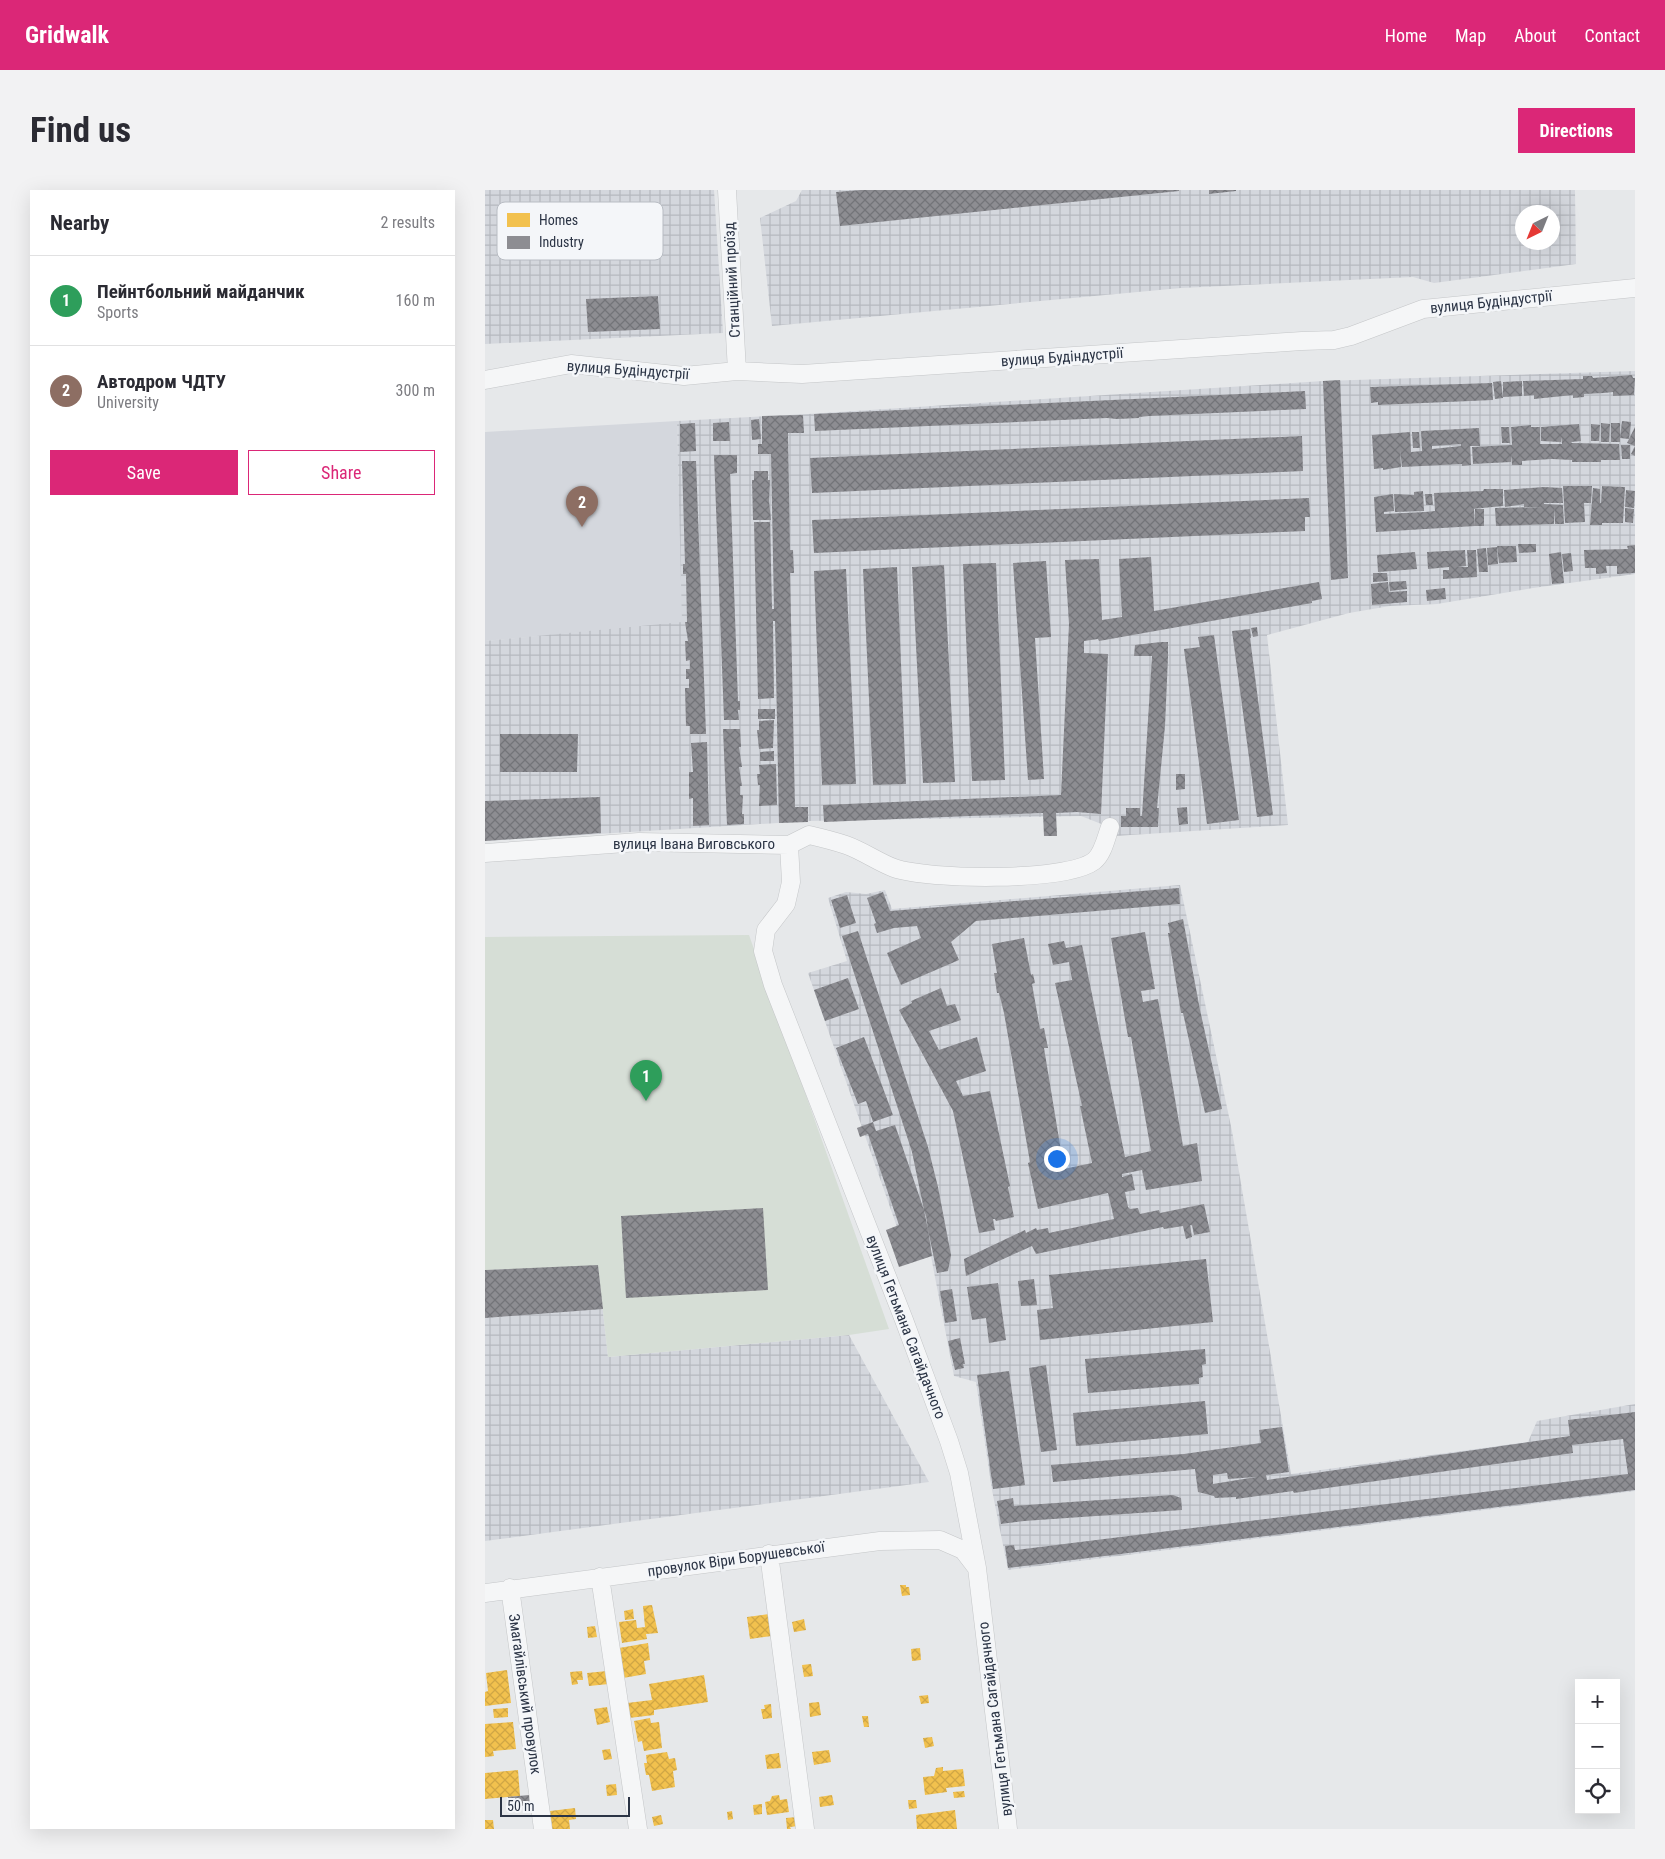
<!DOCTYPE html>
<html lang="en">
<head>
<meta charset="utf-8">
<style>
	:root { --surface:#fff; --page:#f2f2f3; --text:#2b2b33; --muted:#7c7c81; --line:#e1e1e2; --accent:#db2777 }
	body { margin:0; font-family:"Roboto Condensed",sans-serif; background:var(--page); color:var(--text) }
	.controls { position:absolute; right:15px; bottom:15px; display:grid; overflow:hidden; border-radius:0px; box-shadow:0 5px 20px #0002 }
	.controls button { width:45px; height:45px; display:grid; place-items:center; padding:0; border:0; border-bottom:1px solid var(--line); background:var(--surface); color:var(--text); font:25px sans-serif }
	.compass { position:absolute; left:1030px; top:15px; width:45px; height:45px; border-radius:50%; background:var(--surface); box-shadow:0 5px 20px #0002; rotate:223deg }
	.scale { position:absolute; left:15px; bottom:12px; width:130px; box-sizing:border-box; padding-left:5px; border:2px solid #2b3445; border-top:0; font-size:14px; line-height:18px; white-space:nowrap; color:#2b3445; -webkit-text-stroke:4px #f4f6f9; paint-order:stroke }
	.you { position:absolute; left:571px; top:968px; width:18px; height:18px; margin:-12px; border:4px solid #fff; border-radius:50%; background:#1a73e8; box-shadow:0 0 0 8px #1a73e833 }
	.badge { display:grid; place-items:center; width:32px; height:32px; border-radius:50%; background:var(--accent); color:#fff; font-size:16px; font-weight:700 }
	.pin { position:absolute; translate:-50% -41px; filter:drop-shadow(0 1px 2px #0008) }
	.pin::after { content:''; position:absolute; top:26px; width:18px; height:15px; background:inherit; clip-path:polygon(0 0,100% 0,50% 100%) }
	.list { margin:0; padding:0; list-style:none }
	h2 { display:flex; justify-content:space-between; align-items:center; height:65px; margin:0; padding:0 20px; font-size:21px }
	h2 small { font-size:16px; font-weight:400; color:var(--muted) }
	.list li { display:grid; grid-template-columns:32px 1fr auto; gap:15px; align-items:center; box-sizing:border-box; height:90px; padding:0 20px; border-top:1px solid var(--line) }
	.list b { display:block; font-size:19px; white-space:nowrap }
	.list p { margin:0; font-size:16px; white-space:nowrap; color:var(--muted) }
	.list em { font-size:16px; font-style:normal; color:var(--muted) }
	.actions { display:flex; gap:10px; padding:15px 20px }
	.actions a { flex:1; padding:11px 0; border:1px solid var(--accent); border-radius:0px; text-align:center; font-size:18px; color:var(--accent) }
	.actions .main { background:var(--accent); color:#fff }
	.icon { flex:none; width:28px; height:28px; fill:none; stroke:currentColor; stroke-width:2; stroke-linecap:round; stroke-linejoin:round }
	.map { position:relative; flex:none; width:1150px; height:1639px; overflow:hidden; border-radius:0px }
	header { display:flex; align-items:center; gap:30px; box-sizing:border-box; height:70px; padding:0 25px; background:var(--accent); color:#fff }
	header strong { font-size:24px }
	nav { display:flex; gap:28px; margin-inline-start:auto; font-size:18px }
	.intro { display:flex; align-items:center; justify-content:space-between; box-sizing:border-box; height:120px; padding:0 30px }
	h1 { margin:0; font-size:35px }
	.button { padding:12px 22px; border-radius:0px; background:var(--accent); color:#fff; font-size:18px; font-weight:700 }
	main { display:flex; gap:30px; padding:0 30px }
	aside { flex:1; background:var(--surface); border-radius:0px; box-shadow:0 5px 20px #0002 }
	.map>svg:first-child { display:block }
	.built { fill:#d4d7dd }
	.industrial { fill:url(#industrial-grid); fill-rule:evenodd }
	.garden { fill:#d6ded6 }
	.homes { fill:url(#homes-cross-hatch) }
	.industry { fill:url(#industry-cross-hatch); fill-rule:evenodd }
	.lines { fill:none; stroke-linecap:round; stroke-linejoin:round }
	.street-casing { stroke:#c4c6c8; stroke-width:19 }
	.street { stroke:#f5f6f7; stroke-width:18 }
	.labels { text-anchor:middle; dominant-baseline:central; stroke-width:5; stroke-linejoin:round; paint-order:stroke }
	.street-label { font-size:15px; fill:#2b3445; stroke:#f4f6f9 }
	.key { fill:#f4f6f9; stroke:#b8bcc3; stroke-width:1 }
	.key-label { font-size:14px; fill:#2b3445 }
</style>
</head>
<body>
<header>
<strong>Gridwalk</strong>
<nav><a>Home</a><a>Map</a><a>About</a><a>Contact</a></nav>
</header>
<div class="intro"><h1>Find us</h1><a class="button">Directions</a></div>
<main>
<aside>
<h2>Nearby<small>2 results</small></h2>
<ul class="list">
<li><span class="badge" style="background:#2e9e5b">1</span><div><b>Пейнтбольний майданчик</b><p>Sports</p></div><em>160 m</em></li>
<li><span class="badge" style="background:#8d6e63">2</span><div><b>Автодром ЧДТУ</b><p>University</p></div><em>300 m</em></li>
</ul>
<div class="actions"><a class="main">Save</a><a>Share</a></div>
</aside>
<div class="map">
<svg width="1150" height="1639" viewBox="0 0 1150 1639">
	<defs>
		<pattern id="industrial-grid" width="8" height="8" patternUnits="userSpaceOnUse" patternTransform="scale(1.25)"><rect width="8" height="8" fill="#d4d7dd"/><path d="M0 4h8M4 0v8" fill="none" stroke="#b6b9bf"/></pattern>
		<pattern id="homes-cross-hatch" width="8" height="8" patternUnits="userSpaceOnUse" patternTransform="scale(1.25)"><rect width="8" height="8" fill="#f2c14e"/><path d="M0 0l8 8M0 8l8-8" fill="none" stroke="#d0a645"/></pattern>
		<pattern id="industry-cross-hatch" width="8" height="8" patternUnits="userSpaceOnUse" patternTransform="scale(1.25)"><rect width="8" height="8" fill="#8d8d92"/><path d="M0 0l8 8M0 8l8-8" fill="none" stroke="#737479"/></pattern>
	</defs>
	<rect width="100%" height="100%" fill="#e6e8ea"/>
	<path class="built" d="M192,231L198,433L0,451V242Z"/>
	<path class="industrial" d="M0,0H229L238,143L0,154Z
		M317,0H1090L1091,74L949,93L928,87L696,98L287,136L275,28L311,11ZM1038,22H1068V52H1038Z
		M1150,181V384L1048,398L952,414L905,416L864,423L782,445L803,635L630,646L624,637L596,626L324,631L0,651V451L197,432L192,231L323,224L838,191Z
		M695,695L747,941L806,1284L1043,1252L1052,1231L1150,1214V1301L523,1380L507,1300L491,1192L469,1186L440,1035L413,1040L323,783L362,771L343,708L361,702L381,704L400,700L407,719Z
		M113,1075L123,1167L364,1145L444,1292L0,1351V1080Z"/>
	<path class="garden" d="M264,745L404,1139L364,1145L123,1167L113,1076L0,1080V747Z"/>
	<path class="homes" d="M415,1395H421V1397H424L425,1405L417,1406Z
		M167,1415L173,1443L161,1444L162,1449L137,1453L134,1432L151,1430L152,1438L160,1437L158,1416Z
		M148,1419L149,1429L140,1430L139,1421Z
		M284,1424L287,1446L265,1449L262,1427Z
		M319,1429L321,1440L309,1442L307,1432Z
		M110,1436L112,1447L103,1448L102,1437Z
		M163,1453L165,1470L159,1471L161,1484L138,1488L134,1458Z
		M435,1458L436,1470L427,1471L426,1459Z
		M326,1474L328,1486L319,1487L317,1475Z
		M22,1480L26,1513L0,1516V1502L3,1501L1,1483Z
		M97,1481L98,1490H92L93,1494L87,1495L85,1482Z
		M122,1481L124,1494L104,1496L102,1483Z
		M219,1485L223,1512L169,1520V1525L144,1528L142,1513L167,1510L164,1494Z
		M443,1505L444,1513L436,1514L434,1506Z
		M334,1512L336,1525L325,1527L324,1513Z
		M286,1514L287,1528L278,1529L276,1519H280L279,1515Z
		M122,1517L125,1532L112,1535L109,1519Z
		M23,1518V1527L9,1528L8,1519Z
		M377,1526H383L384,1537H379Z
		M165,1528L166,1533L174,1532L177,1558L159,1561L157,1551L153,1552L149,1531Z
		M28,1532L31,1559L8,1561L9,1566L0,1567V1534Z
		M447,1547L449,1556L440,1558L438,1548Z
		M125,1559L127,1569L119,1570L117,1560Z
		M344,1560L346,1572L329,1575L327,1562Z
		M182,1562L184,1569L190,1568L192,1580L188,1581L190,1597L167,1601L164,1585H161L159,1573H162L161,1565Z
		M294,1563L296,1578L282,1579L280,1565Z
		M458,1577V1581L478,1579L480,1596L461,1598L462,1602L440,1605L438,1587L449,1586L451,1578Z
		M33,1580L35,1606L0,1609V1583Z
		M131,1594L132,1605L122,1606L121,1595Z
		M479,1601L480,1607L469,1608L468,1602Z
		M294,1605L295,1610L302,1609L304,1622L282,1625L280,1612L285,1611L287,1606Z
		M347,1605L349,1615L335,1617L334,1607Z
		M423,1610H431L432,1618L424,1619Z
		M277,1614V1624L269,1625L268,1615Z
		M90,1618L91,1629L84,1630L85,1639H67L65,1621Z
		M470,1620L472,1639H432L431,1625Z
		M247,1621L248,1629L243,1630L242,1622Z
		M176,1625L178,1634L169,1636L167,1627Z
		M312,1627L313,1636L305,1637L306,1639H302L301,1628Z
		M0,1630H8L9,1639H0Z"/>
	<path class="industry" d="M376,0H694V1L355,36L351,2Z
		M724,0H751V1L724,4Z
		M173,106L175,139L103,142L101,109Z
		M1147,185L1148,188H1150L1149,205L1128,206V202L1119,203L1099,204V207L1088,208V205L1049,209V205L1039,206L1038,191L1098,189V186H1107L1108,188Z
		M855,190L863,388L846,390L838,191Z
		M1016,191L1018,208L1010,209L1008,192Z
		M1037,191V206L1018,207V192Z
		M1007,193L1008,210L893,215V212L886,213L885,197Z
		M820,201L821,219L664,226L654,227V228L632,229L622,228L330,241L329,224Z
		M318,225L319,243H303L305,360H308L309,383H305L310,617H323V632L294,633L290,431H288L289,508L273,509L269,332H285L287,419H289L286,264H273V254H277V226Z
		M274,229L276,249L267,250L266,230Z
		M1137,231L1146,232L1144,249L1135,248V252H1126V233H1135V248Z
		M244,232L245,251H228V233Z
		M210,233L211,261L195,262V234Z
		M1116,233L1125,234L1124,252H1116Z
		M1094,234L1096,251L1086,252L1087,253L1134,254L1135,270H1116V272H1087V270L1067,269L1037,271V275H1027L1026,265V272L988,274L987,257L1027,255L1026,237L1046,235V237H1055V254H1077L1076,247V252L1056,251V237Z
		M1106,234L1115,235L1114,251H1106Z
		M1016,237H1024L1025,253H1017Z
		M1150,237V266L1146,264L1150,256L1142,253Z
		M994,238L995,256H985L986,275L977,276V274L917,277L915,260L916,277L898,280V278L889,279L887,245L925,242L926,262L937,261L936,241ZM976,254V256L947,259V256Z
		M927,242H934L935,258H928Z
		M817,246L818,281L327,303L325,268Z
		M1136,255H1145V269H1137Z
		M229,265H252V283L245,284L253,511H255V520H253L254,530H239Z
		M197,271H211L221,544H205V536H201L200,498H204V489H201V479H205V470L201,471L200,451H203L200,432H202L201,384H198V374H200Z
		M269,281H283V290H285L284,311L286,330H268L267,290H269Z
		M1078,296H1107L1106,313H1088H1099L1100,332L1080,333Z
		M1117,296L1140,297L1138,333H1117V335H1105L1108,298L1115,299V313H1116Z
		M1059,297L1077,298L1078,313H1059V314L1078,315L1079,334H1070L1069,318V334L1011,336L1010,318L1059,317H1039V314L1020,317L1019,300Z
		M999,299H1018V316L987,319H989L990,336L891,342L889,307L908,304L909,321L899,322V324L940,322L950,321L949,303L998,301Z
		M1141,300L1150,301L1149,318L1140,317Z
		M938,301L939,321L910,322L909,304L929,305V302Z
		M940,304H947L948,315H941Z
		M824,308L825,327H820V341L329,363L327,330Z
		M1140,318L1149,319L1148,333L1140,332Z
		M990,319H999V336H990Z
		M1033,354H1051V362L1034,363Z
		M1150,355V383L1132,384V376H1121L1122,383L1111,384V378H1100L1099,360L1143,359L1142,356Z
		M1012,356H1031L1032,372L1014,373Z
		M1012,357L1013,374L1003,375L1002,358Z
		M1001,358L1003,382H994L992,359Z
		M980,360L981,376L972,377H983L982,360H991L992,387L958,389V380H964V377L943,379L942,362Z
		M930,362L932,379L893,382L892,365Z
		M1076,362L1079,393L1067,394L1064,364Z
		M1086,363L1088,381L1079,382L1077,364Z
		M666,367L669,421L834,392L837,409L827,411L826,402L827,413L614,451L613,449L599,451V463L623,464L616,624L592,622L571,623L572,646H559L558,623L339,632L338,615L576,605L584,434L580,370L614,369L617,430L637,427L634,369Z
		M561,371L566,447L550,448L559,589L543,590L528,373Z
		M511,373L520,590L487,591L478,374Z
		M459,375L470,592L438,593L427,377Z
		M412,377L421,594L388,595L378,379Z
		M361,379L371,594L337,595L329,381Z
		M888,383H902L903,391L888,392Z
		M921,391L922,399L905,401L904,392Z
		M903,392L904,402L922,401V412L887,415L886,394Z
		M960,398L961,409L942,411L941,400Z
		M772,437L773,446L768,447L766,438Z
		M765,439L766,448H765L788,625L772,627L747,441Z
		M729,445L754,630L722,634L699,459L715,457L713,447Z
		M676,452H683V467L680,536L672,618H674L673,637H636V626H641V618H655V626H657L667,466H649L650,455Z
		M273,519H290V529H273Z
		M289,530L288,558L274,559L272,540H274V531Z
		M238,539H255L256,557H254L257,577H254L257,596H255V605H258L257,624H259V634L242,635Z
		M15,544H93L92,582H15Z
		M222,552L224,635L208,636V608L204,609V582H208L206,553Z
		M289,561V571H275V562Z
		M291,574L292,615L274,616L275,595H273L272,584H275L274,575Z
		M691,584H700V599L691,600Z
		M115,607L116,643L0,651V611Z
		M702,617L703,634L694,635L692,618Z
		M694,698L695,714L491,731L466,752L474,770L416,795L402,763L436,748L432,736L409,738L392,743L389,734L391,733L382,708L398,702L405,721Z
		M362,705L371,733L355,738L346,710Z
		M698,729L715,820L737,919L720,923L698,823H696L683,743H685L683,733Z
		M373,741L443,957L453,997L466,1065L463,1081L452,1083L427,962L357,746Z
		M660,742L670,799L656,801L658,812L673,809L698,956L712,953L717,991L661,1000L657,980L637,984V987L647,984L650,1000L640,1002L643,1017L645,1019L653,1018L655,1024L674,1020L675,1023L719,1014L725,1042L709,1045L707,1035H705L707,1047L701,1049L698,1036L679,1039L678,1037L551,1064L547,1056L481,1086L479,1069L540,1040L541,1043L551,1038L552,1040L563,1038L564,1043L629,1029L623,1003L553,1019L543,973L545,972L519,823L514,803H512L509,783H512L507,754L539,748L546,785L548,784L550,793L547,794L555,839L559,838L563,858H559L579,979L607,973L595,916H597L570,793L587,790L584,772L568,775L563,754L579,751L581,758L597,755L640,967L666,961L646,847H643L626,748Z
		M363,788L374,819L340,831L329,800Z
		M456,798L462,816L470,814L476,830L444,841L454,860L492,847L501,881L471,891L478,906L505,901L525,996L523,997L529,1027L511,1031L510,1029H508L510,1040L494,1043L468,921L414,820L427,813L426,811Z
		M379,847L408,925L388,932L381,911L373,914L351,858Z
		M388,932L391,941L410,935L441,1026L447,1066L414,1077L401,1040L414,1035L383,944L375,947L372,938Z
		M278,1018L283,1100L141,1108L136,1026Z
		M721,1069L728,1132L555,1150L552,1120L568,1118L564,1085Z
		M113,1075L118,1119L0,1128V1080Z
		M549,1089L552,1115L536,1116L533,1091Z
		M513,1093L521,1150L504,1153L501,1128L487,1130L482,1097Z
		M467,1099L472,1131L460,1133L455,1101Z
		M475,1148L480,1174H478L479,1178L470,1180L463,1151Z
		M720,1159L721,1174L717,1175L718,1187L714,1188V1194L603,1203L600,1169Z
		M561,1175L572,1260L556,1262L544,1178Z
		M524,1181L540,1295L508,1299L492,1185Z
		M720,1211L723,1244L591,1256L588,1223Z
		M1150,1222V1300L523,1378L520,1356L529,1355L530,1360L1143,1284L1138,1249L1087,1255L1088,1263L828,1300L809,1303L808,1301L751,1309V1307L730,1308L729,1306L713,1302L710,1279L568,1292L566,1275L699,1264L776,1253L774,1240L797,1237L804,1282L781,1285L782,1290L1085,1246L1083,1230ZM742,1283L743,1289L771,1287L728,1294V1285Z
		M688,1305L696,1308L697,1320L539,1331L516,1334L512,1311L528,1308L529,1316Z
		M44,1605L45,1615L24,1617L23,1607Z"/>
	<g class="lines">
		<g class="street-casing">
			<path id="street" d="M242,0L252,181
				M0,190L86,174L199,186L252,181L317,184L817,151L849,150L866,146L938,119L1150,98
				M304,655L306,692L301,714L281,740L278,761L288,795L419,1130L464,1251L474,1283L492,1378L523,1639
				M0,663L154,652L304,655L324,645C337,648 349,651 361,655C378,661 393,672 409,678C443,690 581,692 609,671C618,664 621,648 625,637
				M284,1364L320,1639
				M115,1387L153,1639
				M25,1398L58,1639
				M0,1403L395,1351L455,1350L478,1360L491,1377"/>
		</g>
		<use href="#street" class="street"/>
	</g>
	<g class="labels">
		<g class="street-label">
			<text transform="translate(247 90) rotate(-93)">Станційний проїзд</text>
			<text transform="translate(1006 112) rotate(-6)">вулиця Будіндустрії</text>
			<text transform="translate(577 167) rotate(-4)">вулиця Будіндустрії</text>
			<text transform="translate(143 180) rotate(4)">вулиця Будіндустрії</text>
			<text x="209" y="654">вулиця Івана Виговського</text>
			<text transform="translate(421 1137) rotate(69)">вулиця Гетьмана Сагайдачного</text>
			<text transform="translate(251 1369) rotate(-8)">провулок Віри Борушевської</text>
			<text transform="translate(40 1504) rotate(82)">Змагайлівський провулок</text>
			<text transform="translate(510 1529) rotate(-97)">вулиця Гетьмана Сагайдачного</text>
		</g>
	</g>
	<rect x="12" y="12" width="166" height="58" rx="8" class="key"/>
	<rect x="22" y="23" width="23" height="14" fill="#f2c14e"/>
	<rect x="22" y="46" width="23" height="13" fill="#8d8d92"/>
	<g class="key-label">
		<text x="54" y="35">Homes</text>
		<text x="54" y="57">Industry</text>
	</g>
</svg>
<div class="controls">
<button>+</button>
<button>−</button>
<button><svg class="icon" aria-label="locate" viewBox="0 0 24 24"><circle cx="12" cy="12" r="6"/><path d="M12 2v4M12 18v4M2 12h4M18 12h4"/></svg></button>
</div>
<svg class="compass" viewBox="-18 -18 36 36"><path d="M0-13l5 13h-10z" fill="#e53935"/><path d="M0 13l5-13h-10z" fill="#7c7c81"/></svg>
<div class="scale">50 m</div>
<div class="you"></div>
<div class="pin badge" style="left:161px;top:911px;background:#2e9e5b">1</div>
<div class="pin badge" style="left:97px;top:337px;background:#8d6e63">2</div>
</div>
</main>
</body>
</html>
